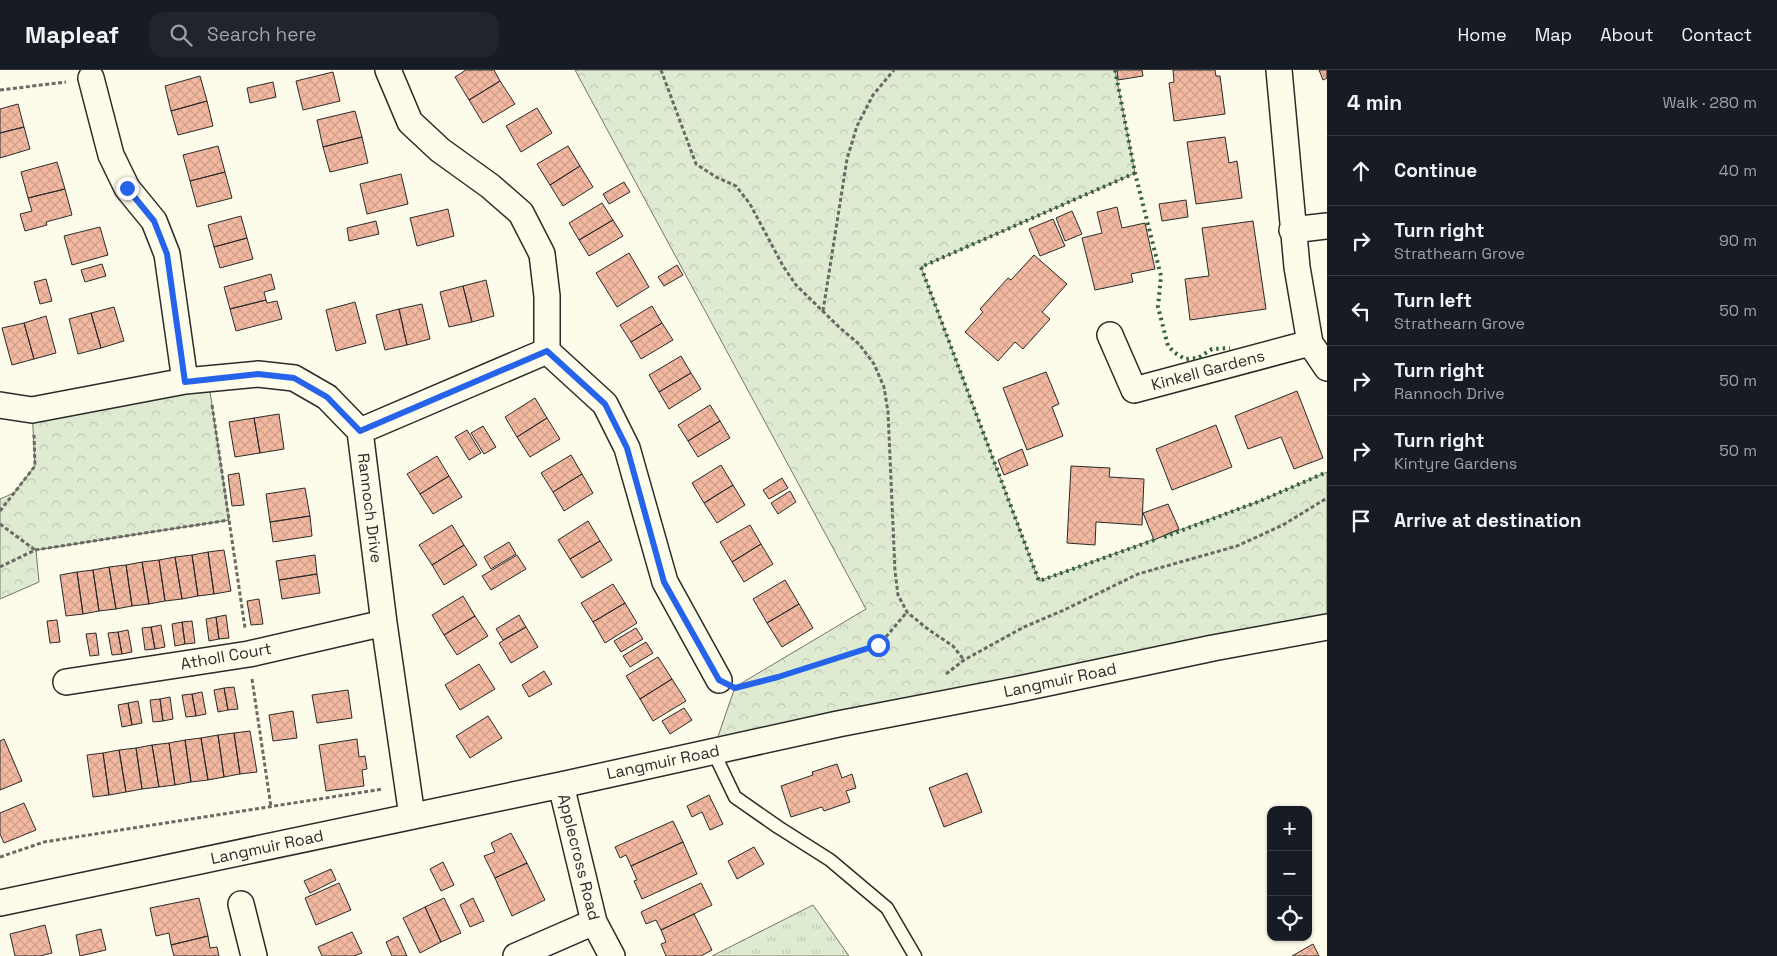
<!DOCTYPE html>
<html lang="en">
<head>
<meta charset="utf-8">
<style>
	:root { --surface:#171b24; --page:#20242c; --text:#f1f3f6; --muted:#9ea1a6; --line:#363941 }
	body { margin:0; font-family:"Space Grotesk",sans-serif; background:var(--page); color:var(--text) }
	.controls { position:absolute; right:15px; bottom:15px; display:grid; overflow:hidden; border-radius:10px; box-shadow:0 1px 4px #0004 }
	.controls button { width:45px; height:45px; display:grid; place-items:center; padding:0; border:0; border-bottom:1px solid var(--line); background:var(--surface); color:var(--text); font:25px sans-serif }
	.stop { position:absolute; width:15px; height:15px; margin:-11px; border:4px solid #2563eb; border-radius:50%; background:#fff }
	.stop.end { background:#2563eb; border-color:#fff; box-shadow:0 1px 5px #0008 }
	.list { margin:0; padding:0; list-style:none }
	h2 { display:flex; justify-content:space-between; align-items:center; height:65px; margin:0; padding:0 20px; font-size:21px }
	h2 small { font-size:16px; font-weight:400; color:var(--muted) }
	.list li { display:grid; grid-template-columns:32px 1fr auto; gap:15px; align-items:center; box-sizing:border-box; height:70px; padding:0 20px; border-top:1px solid var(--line) }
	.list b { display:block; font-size:19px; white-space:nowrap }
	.list p { margin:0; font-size:16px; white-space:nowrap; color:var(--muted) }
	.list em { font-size:16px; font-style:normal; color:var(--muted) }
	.icon { flex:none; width:28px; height:28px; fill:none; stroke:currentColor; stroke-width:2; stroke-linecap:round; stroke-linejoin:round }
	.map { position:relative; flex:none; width:1327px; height:886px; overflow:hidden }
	header { display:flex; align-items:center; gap:30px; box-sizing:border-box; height:70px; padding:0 25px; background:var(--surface); border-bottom:1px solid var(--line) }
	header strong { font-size:24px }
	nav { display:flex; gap:28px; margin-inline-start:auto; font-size:18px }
	.search { width:350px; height:45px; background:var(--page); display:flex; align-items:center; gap:12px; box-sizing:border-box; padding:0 18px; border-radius:15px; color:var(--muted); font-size:19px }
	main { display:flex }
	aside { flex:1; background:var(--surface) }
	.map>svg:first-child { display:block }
	.grass { fill:url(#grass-tufts); stroke:#74746e }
	.forest { fill:url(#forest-crowns); stroke:#74746e }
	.building { fill:url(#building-cross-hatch); stroke:#2b2b2b }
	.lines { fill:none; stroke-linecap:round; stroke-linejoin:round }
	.lane-casing { stroke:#2b2b2b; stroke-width:15 }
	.street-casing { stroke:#2b2b2b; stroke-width:28 }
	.path { stroke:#6a6964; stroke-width:3; stroke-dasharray:4 2.5; stroke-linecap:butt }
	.lane { stroke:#fdfbea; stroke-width:12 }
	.street { stroke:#fdfbea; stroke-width:25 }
	.hedge { stroke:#34623c; stroke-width:4; stroke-dasharray:2.5 4; stroke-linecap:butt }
	.route { stroke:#2563eb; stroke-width:6 }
	.labels { text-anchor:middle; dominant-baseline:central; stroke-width:4; stroke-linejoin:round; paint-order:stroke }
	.street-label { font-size:16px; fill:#2b2b2b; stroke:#fdfbea }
</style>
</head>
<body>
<header>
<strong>Mapleaf</strong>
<div class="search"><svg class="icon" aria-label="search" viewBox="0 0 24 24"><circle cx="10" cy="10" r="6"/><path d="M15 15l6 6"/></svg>Search here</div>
<nav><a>Home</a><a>Map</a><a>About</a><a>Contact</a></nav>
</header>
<main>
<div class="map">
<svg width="1327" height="886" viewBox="0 0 1327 886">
	<defs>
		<pattern id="grass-tufts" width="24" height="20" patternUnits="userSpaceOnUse" patternTransform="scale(1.25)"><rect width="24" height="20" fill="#deebd1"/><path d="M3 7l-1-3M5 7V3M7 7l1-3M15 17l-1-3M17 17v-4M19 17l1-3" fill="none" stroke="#bfcab4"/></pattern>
		<pattern id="forest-crowns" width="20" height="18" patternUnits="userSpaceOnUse" patternTransform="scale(1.25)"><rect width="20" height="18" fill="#deebd1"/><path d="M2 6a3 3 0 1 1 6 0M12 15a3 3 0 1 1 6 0" fill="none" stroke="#bfcab4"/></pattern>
		<pattern id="building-cross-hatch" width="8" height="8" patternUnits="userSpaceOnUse" patternTransform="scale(1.25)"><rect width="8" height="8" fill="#f2b8a0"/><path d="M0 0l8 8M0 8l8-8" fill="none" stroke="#d09e8a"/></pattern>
	</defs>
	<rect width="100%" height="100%" fill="#fdfbea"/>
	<path class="grass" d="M813,835L849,886H712Z"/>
	<path class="forest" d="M575,0H1115L1135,103L921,197L1039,511L1260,431L1327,402V557L713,681L735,617L866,539Z
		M208,308L229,450L36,480L39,512L0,529V429L14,423L35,396L32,340Z"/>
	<path class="building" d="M466,0H494L500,11L469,30L455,7Z
		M1117,0H1142L1143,6L1118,10Z
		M1173,0H1215L1216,6H1220L1225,44L1174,51L1169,13L1174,12Z
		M1319,0H1327V8L1323,10Z
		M333,2L340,31L303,40L296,11Z
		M200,6L207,31L171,41L165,16Z
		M500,11L515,34L483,53L469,30Z
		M273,12L276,27L250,33L247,18Z
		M207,31L213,56L178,65L171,41Z
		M18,34L24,57L0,63V39Z
		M537,38L552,63L521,82L506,56Z
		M355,41L362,67L323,77L317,50Z
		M24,57L30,79L0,88V63Z
		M362,67L368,93L330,102L323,77Z
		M1225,67L1229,93L1237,91L1242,128L1196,134L1187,72Z
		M218,76L225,102L190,111L183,85Z
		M568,76L580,96L550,115L537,94Z
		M57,92L65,119L28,128L21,102Z
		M580,96L593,117L563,136L550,115Z
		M225,102L232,128L197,137L190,111Z
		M401,104L408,134L367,144L360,114Z
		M624,112L630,122L609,134L603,124Z
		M65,119L72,145L46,152L47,155L25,161L20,144L32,141L28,128Z
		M1186,130L1188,147L1162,151L1159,134Z
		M602,133L613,150L579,170L569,153Z
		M1117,137L1122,158L1145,153L1155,199L1131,204L1133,212L1095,220L1082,168L1102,163L1097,142Z
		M448,139L454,166L417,176L410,148Z
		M1072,141L1082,164L1065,171L1056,148Z
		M241,146L247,168L214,177L208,155Z
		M1053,149L1065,176L1040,186L1029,159Z
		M613,150L623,166L589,186L579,170Z
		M376,151L379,164L349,171L347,158Z
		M1253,151L1266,239L1190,250L1185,209L1209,206L1202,158Z
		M100,157L108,185L72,195L64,166Z
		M247,168L253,189L220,198L214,177Z
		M629,183L649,217L617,237L596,203Z
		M1034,185L1067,214L1042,242L1050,249L1023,279L1015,272L998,291L965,262L983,242L980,239L1008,208L1011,210Z
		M102,194L106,206L85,212L81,200Z
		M677,195L683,205L664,216L658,207Z
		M271,204L275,219L264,222L266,230L230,239L224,217Z
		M46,209L52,231L40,234L34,212Z
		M486,210L494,246L472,252L463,216Z
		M463,216L472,252L449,257L440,222Z
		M266,230L267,233L277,231L282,249L236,261L230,239Z
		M355,232L366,273L336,281L326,240Z
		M422,234L430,269L407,275L399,239Z
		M652,236L662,253L631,272L620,255Z
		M114,237L124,271L101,278L91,243Z
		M399,239L407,275L385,280L376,245Z
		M91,243L101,278L78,284L69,249Z
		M46,246L56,283L34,289L24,253Z
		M24,253L34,289L12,295L2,258Z
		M662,253L673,270L641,289L631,272Z
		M681,286L691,303L659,322L649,305Z
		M1046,302L1059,334L1052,337L1063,366L1027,380L1003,318Z
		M691,303L701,319L669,339L659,322Z
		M1297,321L1323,388L1294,399L1281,367L1248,379L1235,346Z
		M535,328L547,348L517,367L505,347Z
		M710,335L720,351L688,371L678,355Z
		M279,344L284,379L260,383L254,348Z
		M254,348L260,383L235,387L229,352Z
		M547,348L560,369L530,387L517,367Z
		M720,351L730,368L698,387L688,371Z
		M1216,355L1232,397L1172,420L1156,379Z
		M483,356L496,377L484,384L471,363Z
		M467,360L481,383L469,390L455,367Z
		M1022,379L1028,395L1004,405L998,390Z
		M571,385L582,404L553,422L541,403Z
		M437,386L449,406L420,424L407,404Z
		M721,395L733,415L704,433L692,413Z
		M1071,396L1110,398L1109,407L1144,409L1142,455L1096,452L1095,475L1067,473Z
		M239,403L244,435L232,436L228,405Z
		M582,404L593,423L564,441L553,422Z
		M449,406L462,427L433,444L420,424Z
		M782,408L788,418L769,429L763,420Z
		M733,415L745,435L717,453L704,433Z
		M305,418L310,446L270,452L266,424Z
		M790,421L796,432L778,444L771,433Z
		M1168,434L1179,459L1154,470L1143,443Z
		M310,446L312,466L273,472L270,452Z
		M588,451L600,471L570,489L558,470Z
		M452,455L464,475L432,495L419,475Z
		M750,455L761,474L732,492L720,472Z
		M600,471L612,490L582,508L570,489Z
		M509,472L516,484L491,499L484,487Z
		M761,474L773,494L744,512L732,492Z
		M464,475L477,495L444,515L432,495Z
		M224,480L231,521L214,524L208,482Z
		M208,482L214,524L198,526L192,485Z
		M192,485L198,526L182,529L175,487Z
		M315,485L317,504L279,510L276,491Z
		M517,485L526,499L491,520L482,506Z
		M175,487L182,529L165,531L159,490Z
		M159,490L165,531L149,534L142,492Z
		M142,492L149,534L132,536L126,495Z
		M126,495L132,536L116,539L109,497Z
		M109,497L116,539L99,541L93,500Z
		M93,500L99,541L83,544L77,502Z
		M77,502L83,544L66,546L60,505Z
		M317,504L320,523L282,529L279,510Z
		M785,510L799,534L767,553L753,529Z
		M613,514L625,533L593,552L581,533Z
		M463,526L475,546L444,565L432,545Z
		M259,529L263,554L251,555L247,531Z
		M625,533L637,553L605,573L593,552Z
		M799,534L813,558L782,577L767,553Z
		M226,545L229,568L219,569L216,547Z
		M519,545L526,557L503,570L496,559Z
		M475,546L488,566L457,585L444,565Z
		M216,547L219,569L209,571L206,549Z
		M57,550L60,572L50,573L47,551Z
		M192,551L195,573L185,574L182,552Z
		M182,552L185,574L175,576L172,554Z
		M161,555L165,577L155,579L151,557Z
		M151,557L155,579L145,580L142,558Z
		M526,557L538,577L511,593L499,573Z
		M636,558L643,569L621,582L614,571Z
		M128,560L132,582L122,584L118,562Z
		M118,562L122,584L112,585L108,563Z
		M96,563L99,585L90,586L86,564Z
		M646,572L653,583L630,597L623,586Z
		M658,587L672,609L640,629L626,606Z
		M479,594L495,619L460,640L445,615Z
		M544,601L552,614L529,627L522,615Z
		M672,609L686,631L653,651L640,629Z
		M234,617L238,639L228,640L224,618Z
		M224,618L228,640L218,642L214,620Z
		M348,620L352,648L317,653L312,625Z
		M202,622L206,644L196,646L192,624Z
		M192,624L196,646L186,647L182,625Z
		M170,627L173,649L163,651L160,629Z
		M160,629L163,651L153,652L150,630Z
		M138,631L142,653L132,655L128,633Z
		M128,633L132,655L122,657L118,635Z
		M684,638L692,650L670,664L662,651Z
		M293,641L297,668L273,671L269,645Z
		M488,646L502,668L470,688L456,666Z
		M250,661L257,702L240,704L234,663Z
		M234,663L240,704L224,707L218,665Z
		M218,665L224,707L208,710L201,668Z
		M201,668L208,710L191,712L185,670Z
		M4,669L22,711L0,720V671Z
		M357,669L359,687L365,686L367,699L362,700L364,716L326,721L319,675Z
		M185,670L191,712L175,715L169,673Z
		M169,673L175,715L159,717L152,675Z
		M152,675L159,717L142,719L136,678Z
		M136,678L142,719L126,722L119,680Z
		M119,680L126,722L109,725L103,683Z
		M103,683L109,725L93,727L87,685Z
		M837,694L842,708L852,704L856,718L846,721L850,732L824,741L822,737L791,747L781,716L813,705L812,702Z
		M967,703L982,742L944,757L929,718Z
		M709,725L723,754L710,760L702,742L692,747L687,736Z
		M24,733L36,760L4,773L0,764V743Z
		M673,751L683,772L631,796L626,785L620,788L615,777Z
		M511,763L527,793L495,808L484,786L495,782L491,773Z
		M683,772L697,804L642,829L634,811L637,810L631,796Z
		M754,777L764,794L737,809L728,791Z
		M443,792L454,815L441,821L430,799Z
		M527,793L545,830L512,846L495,808Z
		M331,799L336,810L310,823L304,811Z
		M339,813L351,840L316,855L305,828Z
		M701,813L712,835L661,860L656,850L646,854L641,842Z
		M199,828L208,866L171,875L169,863L156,866L150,838Z
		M444,828L461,863L441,872L425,837Z
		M473,828L484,851L470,857L460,835Z
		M425,837L441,872L420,883L403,848Z
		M694,844L712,880L701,886H666L661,874L666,872L661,860Z
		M45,855L52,883L40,886H15L10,864Z
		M101,859L106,880L80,886L76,865Z
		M352,862L362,883L354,886H322L318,877Z
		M208,866L210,878L217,877L219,886H174L171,875Z
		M398,866L407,886H392L386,872Z
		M1313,874L1319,886H1292Z"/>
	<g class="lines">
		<g class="lane-casing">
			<path id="lane" d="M713,681L735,727L778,757L830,790L887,838L915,886"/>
		</g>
		<g class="street-casing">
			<path id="street" d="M388,0L410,52L440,80L490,116L521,143L542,184L547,226V281L605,334L627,378L665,512L719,610
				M1279,0L1297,197L1310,273L1327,298
				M91,8L111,85L127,118L154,151L167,184L185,311
				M1292,160L1327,156
				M1110,265L1134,320L1310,273
				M0,335L32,340L185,311L258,304L294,308L327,327L360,361L384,553L412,746
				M360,361L547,281
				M66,612L249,584L384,553
				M561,715L594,852L612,886
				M0,833L561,715L838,654L1024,618L1213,578L1327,557
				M241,834L254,886
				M516,886L594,852"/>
		</g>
		<path class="path" d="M661,0L696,94L716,107L736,116L750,134L783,196L796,215L840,258L859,274L874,294L884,317L888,342L895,501L898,525L907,542L929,560L953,576L964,590
			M0,20L66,12
			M823,241L847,89L857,56L873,25L894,0
			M212,335L245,558
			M0,441L35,396L34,365
			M0,454L35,480
			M0,497L35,480L229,450
			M946,604L964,590L1024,557L1064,540L1138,504L1237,476L1283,455L1327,428
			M252,609L271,737
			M746,615L778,607L879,575L907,542
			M0,787L44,772L383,719"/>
		<use href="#lane" class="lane"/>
		<use href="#street" class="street"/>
		<path class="hedge" d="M1115,0L1135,103L1161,206L1158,237L1168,276L1175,283L1185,289L1198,288L1212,279L1230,278
			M1135,103L921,197L1039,511L1157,469
			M1164,467L1260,431L1327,402"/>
	</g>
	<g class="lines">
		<path class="route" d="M127,118L154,151L167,184L185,312L258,304L294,308L327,327L360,361L547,281L605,334L627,378L664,512L719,610L735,618L778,607L878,575"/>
	</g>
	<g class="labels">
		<g class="street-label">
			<text transform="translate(1208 300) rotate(-15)">Kinkell Gardens</text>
			<text transform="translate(370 438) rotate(83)">Rannoch Drive</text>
			<text transform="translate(226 586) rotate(-10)">Atholl Court</text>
			<text transform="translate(1060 610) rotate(-12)">Langmuir Road</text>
			<text transform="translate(663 692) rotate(-12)">Langmuir Road</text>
			<text transform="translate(267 777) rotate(-12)">Langmuir Road</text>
			<text transform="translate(579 787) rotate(76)">Applecross Road</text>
		</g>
	</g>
</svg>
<div class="controls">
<button>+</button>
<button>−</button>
<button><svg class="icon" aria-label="locate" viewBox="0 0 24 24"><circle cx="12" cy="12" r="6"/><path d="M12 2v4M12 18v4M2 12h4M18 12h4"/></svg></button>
</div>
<div class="stop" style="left:878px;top:575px"></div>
<div class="stop end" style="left:127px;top:118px"></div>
</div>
<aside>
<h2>4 min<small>Walk · 280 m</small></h2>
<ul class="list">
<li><svg class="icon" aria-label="ahead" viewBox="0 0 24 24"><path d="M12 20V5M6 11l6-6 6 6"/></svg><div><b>Continue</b></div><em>40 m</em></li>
<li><svg class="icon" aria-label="right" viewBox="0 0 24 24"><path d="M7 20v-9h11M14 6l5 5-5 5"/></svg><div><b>Turn right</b><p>Strathearn Grove</p></div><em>90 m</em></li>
<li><svg class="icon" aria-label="left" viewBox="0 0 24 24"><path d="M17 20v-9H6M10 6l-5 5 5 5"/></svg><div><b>Turn left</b><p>Strathearn Grove</p></div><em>50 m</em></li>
<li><svg class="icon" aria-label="right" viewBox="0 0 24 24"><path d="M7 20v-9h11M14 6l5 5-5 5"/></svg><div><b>Turn right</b><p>Rannoch Drive</p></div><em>50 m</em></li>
<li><svg class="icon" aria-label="right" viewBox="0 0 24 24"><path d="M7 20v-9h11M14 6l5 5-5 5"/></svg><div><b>Turn right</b><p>Kintyre Gardens</p></div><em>50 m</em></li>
<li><svg class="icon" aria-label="arrive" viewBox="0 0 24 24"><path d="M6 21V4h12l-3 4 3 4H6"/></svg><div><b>Arrive at destination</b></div></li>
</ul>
</aside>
</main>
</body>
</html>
